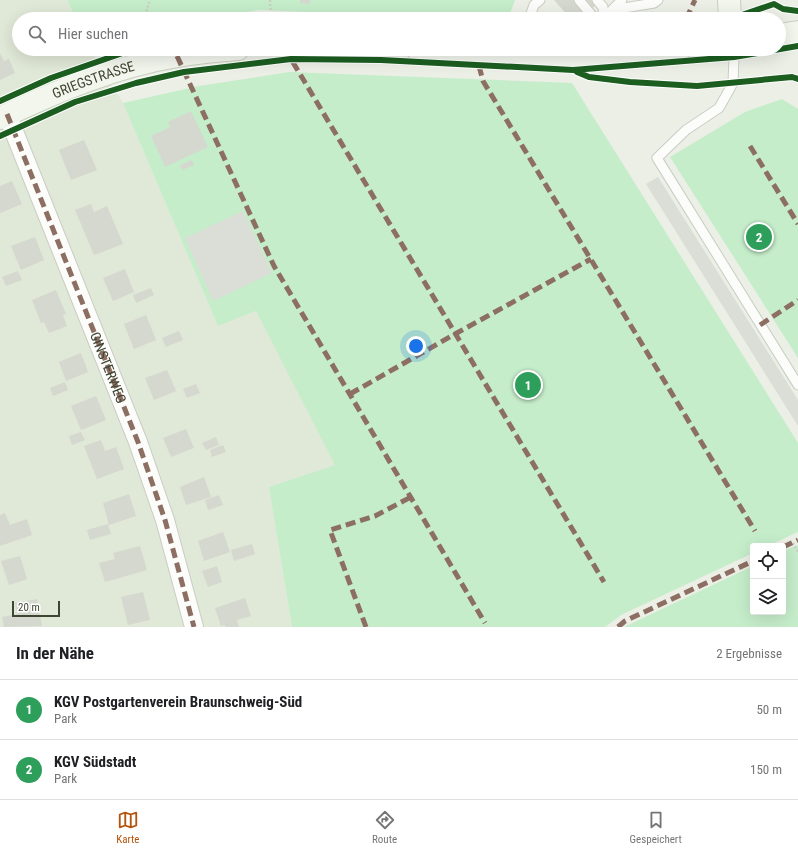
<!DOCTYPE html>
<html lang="de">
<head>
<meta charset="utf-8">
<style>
	:root { --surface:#fff; --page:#f6f6f6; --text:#202124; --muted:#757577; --line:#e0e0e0; --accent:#b45309 }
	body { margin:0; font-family:"Roboto Condensed",sans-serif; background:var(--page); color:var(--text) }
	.controls { position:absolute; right:12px; bottom:12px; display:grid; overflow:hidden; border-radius:4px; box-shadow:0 4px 16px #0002 }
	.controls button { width:36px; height:36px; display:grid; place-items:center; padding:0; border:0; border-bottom:1px solid var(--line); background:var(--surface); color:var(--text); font:20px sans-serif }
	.scale { position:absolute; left:12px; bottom:10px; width:48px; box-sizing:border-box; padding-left:4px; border:2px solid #3e4532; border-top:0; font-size:11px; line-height:14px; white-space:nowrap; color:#3e4532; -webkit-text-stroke:3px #fff; paint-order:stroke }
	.you { position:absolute; left:416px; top:346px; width:14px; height:14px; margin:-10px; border:3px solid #fff; border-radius:50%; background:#1a73e8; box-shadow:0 0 0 6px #1a73e833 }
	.badge { display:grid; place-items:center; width:26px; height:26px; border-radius:50%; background:var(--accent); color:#fff; font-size:13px; font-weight:700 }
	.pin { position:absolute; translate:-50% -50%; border:2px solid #fff; box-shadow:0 1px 4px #0006 }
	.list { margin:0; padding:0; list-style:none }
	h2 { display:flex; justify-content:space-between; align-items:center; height:52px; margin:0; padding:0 16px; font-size:17px }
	h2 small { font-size:13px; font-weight:400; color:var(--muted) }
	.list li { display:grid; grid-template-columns:26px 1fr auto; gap:12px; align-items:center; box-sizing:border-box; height:60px; padding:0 16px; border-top:1px solid var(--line) }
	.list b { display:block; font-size:15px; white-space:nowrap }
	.list p { margin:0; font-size:13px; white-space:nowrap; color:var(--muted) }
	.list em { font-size:13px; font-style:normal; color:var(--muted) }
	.icon { flex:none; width:22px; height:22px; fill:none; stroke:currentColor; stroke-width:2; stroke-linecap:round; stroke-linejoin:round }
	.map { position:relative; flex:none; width:798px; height:627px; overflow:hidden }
	.search { position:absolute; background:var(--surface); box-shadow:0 4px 16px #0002; left:12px; right:12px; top:12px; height:44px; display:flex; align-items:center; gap:10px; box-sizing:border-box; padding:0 14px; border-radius:22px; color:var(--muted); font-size:15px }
	.sheet { height:172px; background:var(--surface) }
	nav { display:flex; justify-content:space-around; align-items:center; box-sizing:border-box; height:56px; border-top:1px solid var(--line); background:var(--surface); font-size:11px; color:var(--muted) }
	nav a { display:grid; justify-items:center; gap:2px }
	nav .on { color:var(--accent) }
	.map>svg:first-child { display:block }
	.residential { fill:#e0e8d7 }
	.green { fill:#c5edca }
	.parking { fill:#dbded6 }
	.building { fill:#d5d8cf }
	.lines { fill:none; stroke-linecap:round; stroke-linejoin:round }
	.lane-casing { stroke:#c9cdc3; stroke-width:11 }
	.street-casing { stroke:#c9cdc3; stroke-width:20 }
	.secondary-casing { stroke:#c8d0be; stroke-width:24 }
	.path { stroke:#cacec5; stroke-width:2.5; stroke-dasharray:2 2; stroke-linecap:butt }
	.lane { stroke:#fcfdfb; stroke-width:9 }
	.street { stroke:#fcfdfb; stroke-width:18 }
	.secondary { stroke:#f2f6ed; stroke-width:22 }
	.quiet { stroke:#8d6e63; stroke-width:5; stroke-dasharray:10 5; stroke-linecap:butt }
	.cycleway-casing { stroke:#fff; stroke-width:8 }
	.cycleway { stroke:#1b5e20; stroke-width:6 }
	.labels { text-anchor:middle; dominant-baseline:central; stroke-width:3; stroke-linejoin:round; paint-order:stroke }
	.street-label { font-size:14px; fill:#3e4532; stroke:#fff }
</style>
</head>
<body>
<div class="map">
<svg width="798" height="627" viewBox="0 0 798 627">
	<rect width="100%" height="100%" fill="#ebefe6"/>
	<path class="residential" d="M0,0H67L76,19H19V49H90L123,103L218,326L256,311L336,465L269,487L292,627H0Z"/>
	<path class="green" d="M67,0H515L508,19H460L259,10L207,19H76Z
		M289,72L572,83L798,443V532L768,546H753V553L621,615L605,627H292L269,487L335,465L256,311L218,326L123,103L199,86Z
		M782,99L798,109V358L670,157L745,112Z
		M798,545V627H624L753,566V612H783V551Z"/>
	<path class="parking" d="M658,177L798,400V426L646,184Z
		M243,211L272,273L213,301L185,238Z"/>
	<path class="building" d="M300,0H310V4L300,3Z
		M554,0H602L579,19H571Z
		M0,53L4,61L9,59L15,73L0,80Z
		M191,111L208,147L165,167L151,136L170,127L168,122Z
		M84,140L97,170L71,180L59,150Z
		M192,160L194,165L182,170L180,165Z
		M12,181L22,204L0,213V186Z
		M91,204L94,212L107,206L123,244L94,255L75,210Z
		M35,237L44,260L21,270L11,246Z
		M125,269L134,292L113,301L103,278Z
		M18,271L22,280L6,286L2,277Z
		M151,288L154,295L136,303L133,295Z
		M56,290L66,314L63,315L67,326L49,333L44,322L41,323L32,300Z
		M146,315L156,340L134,349L124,324Z
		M179,331L183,340L166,347L162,338Z
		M81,353L88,372L66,381L59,362Z
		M167,370L176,391L154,400L145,378Z
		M65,382L68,390L53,396L50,388Z
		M196,384L200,393L187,398L183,389Z
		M96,396L106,420L81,430L71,406Z
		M186,429L194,448L171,457L163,438Z
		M81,432L85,440L72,445L69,436Z
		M216,437L219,445L206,450L202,443Z
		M101,440L105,451L116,447L124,469L97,479L84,446Z
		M223,445L226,452L212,457L210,450Z
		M204,477L211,497L186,505L180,487Z
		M129,494L136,516L109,525L103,503Z
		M219,495L223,505L208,510L205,500Z
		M5,513L10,525L27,519L32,535L0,546V515Z
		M108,524L111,534L90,540L87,530Z
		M223,532L230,552L204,561L198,541Z
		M252,544L255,554L234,561L231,550Z
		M140,546L147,570L105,582L99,563L115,559L113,553Z
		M20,556L27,579L9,585L1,561Z
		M217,566L222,582L208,587L202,571Z
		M143,592L150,620L128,625L121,597Z
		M245,598L251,616L237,620L239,627H225V625L221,626L215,608Z
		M37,599L42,626L4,627L2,617L17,614L15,603Z"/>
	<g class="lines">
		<g class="lane-casing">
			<path id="lane" d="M579,0L595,19
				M597,0L603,7L604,19
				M622,0L612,10L654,3L658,0
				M529,19L534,5L540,0
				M732,49L734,57L733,83L719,108L686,130L657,158L798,385"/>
		</g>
		<g class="street-casing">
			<path id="street" d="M7,114L138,442L165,520L194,627"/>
		</g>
		<g class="secondary-casing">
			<g id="secondary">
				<path d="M729,0L730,19"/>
				<path d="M779,35L798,32"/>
				<path d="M417,49L571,57L680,49"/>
				<path id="s1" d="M0,118C57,91 116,66 178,56C198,52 218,51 238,49"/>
			</g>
		</g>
		<path class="path" d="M270,0L271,19
			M144,19L150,0
			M793,543L798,552"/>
		<use href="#lane" class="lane"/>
		<use href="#street" class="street"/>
		<use href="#secondary" class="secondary"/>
		<g class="quiet">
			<path d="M686,19L695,0"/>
			<path d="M285,49L604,582"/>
			<path d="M177,56L274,266L485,623"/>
			<path d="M479,66L483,81L755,531"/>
			<path id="s2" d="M7,114L138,442L165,520L194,627"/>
			<path d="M750,146L798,224"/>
			<path d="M760,325L798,300"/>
			<path d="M350,394L455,334L591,259"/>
			<path d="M783,547L798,540"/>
			<path d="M366,627L330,530L375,516L411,497"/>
			<path d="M618,627L625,621L753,561"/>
		</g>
		<g class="cycleway-casing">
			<path id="cycleway" d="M730,19L774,4L783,9L798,11
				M577,72L589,77L630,82L697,86L792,77L798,79
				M0,101L51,78L134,49
				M0,136L75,102L136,83L184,72L291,59L381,60L573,70L734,57L798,46"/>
		</g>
		<use href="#cycleway" class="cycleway"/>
	</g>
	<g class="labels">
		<g class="street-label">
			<text stroke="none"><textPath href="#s1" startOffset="101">GRIEGSTRASSE</textPath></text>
			<text stroke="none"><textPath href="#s2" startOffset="273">GINSTERWEG</textPath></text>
		</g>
	</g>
</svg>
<div class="controls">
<button><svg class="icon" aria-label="locate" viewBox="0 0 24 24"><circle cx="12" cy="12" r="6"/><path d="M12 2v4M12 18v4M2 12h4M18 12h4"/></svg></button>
<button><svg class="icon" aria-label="layers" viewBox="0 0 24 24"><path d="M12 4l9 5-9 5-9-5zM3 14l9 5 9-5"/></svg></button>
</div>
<div class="scale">20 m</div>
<div class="you"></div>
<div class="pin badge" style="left:528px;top:385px;background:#2e9e5b">1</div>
<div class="pin badge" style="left:759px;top:237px;background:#2e9e5b">2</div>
<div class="search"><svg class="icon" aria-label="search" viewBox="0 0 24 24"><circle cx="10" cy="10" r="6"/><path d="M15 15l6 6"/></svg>Hier suchen</div>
</div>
<section class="sheet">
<h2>In der Nähe<small>2 Ergebnisse</small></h2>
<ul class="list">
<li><span class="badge" style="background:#2e9e5b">1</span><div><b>KGV Postgartenverein Braunschweig-Süd</b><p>Park</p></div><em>50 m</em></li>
<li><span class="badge" style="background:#2e9e5b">2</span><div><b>KGV Südstadt</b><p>Park</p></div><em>150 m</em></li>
</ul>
</section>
<nav>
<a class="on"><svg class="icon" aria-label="map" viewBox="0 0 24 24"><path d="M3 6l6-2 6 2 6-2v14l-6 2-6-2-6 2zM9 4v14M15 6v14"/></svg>Karte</a>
<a><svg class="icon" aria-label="directions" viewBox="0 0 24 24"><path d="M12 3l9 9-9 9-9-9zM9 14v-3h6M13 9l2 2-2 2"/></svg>Route</a>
<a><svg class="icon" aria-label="saved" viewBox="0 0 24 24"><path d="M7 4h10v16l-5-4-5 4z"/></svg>Gespeichert</a>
</nav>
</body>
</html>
